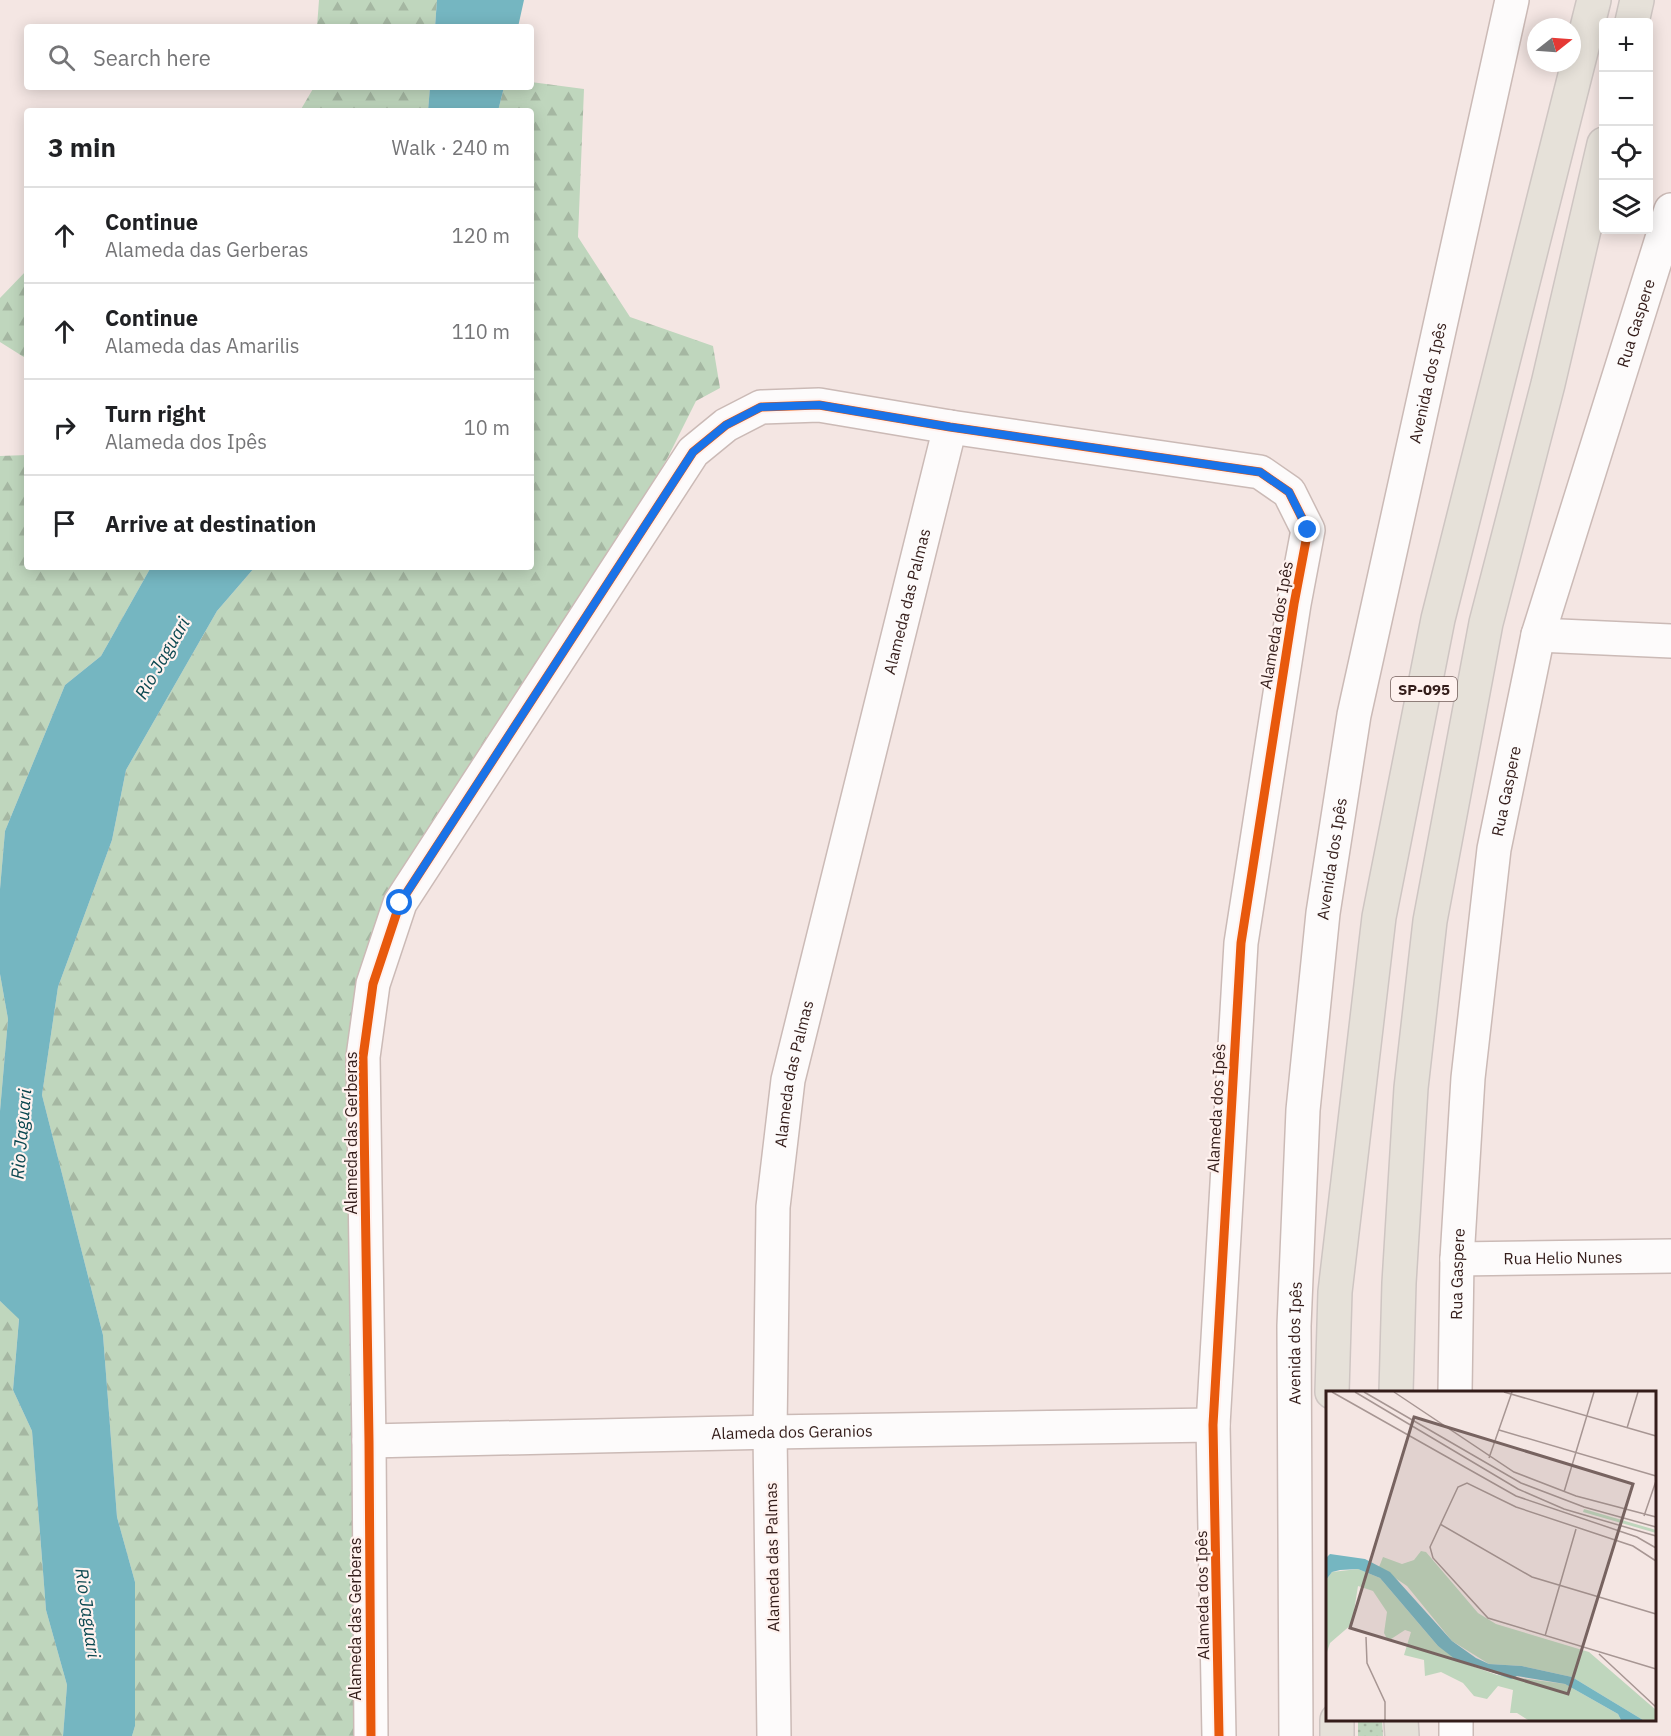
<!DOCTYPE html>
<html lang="en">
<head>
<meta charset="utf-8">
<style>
	:root { --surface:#fff; --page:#f2f2f2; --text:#202124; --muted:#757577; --line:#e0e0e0 }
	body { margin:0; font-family:"IBM Plex Sans",sans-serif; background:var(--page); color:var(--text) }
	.controls { position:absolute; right:18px; top:18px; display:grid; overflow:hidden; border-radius:6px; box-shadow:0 3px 15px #0003 }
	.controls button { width:54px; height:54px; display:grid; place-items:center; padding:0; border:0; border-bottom:2px solid var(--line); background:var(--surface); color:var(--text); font:30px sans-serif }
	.compass { position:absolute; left:1527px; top:18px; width:54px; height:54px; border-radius:50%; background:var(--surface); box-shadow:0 3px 15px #0003; rotate:73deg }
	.stop { position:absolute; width:18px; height:18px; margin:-14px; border:4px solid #1a73e8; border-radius:50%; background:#fff }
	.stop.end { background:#1a73e8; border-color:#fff; box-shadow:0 2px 6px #0008 }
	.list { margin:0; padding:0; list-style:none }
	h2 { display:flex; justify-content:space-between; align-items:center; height:78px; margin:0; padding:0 24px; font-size:26px }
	h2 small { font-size:20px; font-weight:400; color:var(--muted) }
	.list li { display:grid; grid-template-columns:39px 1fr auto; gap:18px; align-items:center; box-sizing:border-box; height:96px; padding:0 24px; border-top:2px solid var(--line) }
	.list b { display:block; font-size:22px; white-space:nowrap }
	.list p { margin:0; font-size:20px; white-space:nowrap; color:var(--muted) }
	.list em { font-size:20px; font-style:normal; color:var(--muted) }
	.icon { flex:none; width:33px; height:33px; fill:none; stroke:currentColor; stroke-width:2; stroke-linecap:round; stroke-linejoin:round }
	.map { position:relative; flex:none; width:1671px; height:1736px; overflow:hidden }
	.search { position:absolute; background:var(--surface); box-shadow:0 3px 15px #0003; left:24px; top:24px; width:510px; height:66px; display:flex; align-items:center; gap:15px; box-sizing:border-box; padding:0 21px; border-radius:6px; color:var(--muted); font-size:22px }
	.panel { position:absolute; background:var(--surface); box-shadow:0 3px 15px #0003; left:24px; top:108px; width:510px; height:462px; border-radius:6px }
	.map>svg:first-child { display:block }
	.grass { fill:url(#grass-dots) }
	.forest { fill:url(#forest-firs) }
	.water { fill:#75b6c1 }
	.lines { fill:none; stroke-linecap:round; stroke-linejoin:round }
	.minor-casing { stroke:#cbbab6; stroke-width:36 }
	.major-casing { stroke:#cec5c2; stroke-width:36 }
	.minor { stroke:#fdfbfb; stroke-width:33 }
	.major { stroke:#e6e1d9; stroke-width:33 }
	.cycleway-casing { stroke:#fff2ef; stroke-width:13 }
	.cycleway { stroke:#e8590c; stroke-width:9 }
	.route { stroke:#1a73e8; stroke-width:8 }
	.labels { text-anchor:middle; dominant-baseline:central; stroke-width:4.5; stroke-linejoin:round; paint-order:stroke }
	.shield { fill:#fff2ef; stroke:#715d5a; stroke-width:1.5 }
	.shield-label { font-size:15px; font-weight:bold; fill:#341d1a }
	.street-label { font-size:16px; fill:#341d1a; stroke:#fff2ef }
	.water-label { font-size:18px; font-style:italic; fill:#0a4750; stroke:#fff2ef }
	.inset-road { fill:none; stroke:#a79693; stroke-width:1.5 }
	.view { fill:#776360; fill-opacity:0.15; stroke:#776360; stroke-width:3 }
	.inset-edge { fill:none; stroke:#341d1a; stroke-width:3 }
</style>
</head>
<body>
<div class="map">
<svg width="1671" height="1736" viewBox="0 0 1671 1736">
	<defs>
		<pattern id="grass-dots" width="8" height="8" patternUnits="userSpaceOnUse" patternTransform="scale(1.5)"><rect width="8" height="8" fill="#bfd6bd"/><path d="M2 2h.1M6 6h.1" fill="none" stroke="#a5b7a2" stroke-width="1.8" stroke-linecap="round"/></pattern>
		<pattern id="forest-firs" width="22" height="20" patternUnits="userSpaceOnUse" patternTransform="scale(1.5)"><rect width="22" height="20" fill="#bfd6bd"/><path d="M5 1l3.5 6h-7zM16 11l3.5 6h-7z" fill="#a5b7a2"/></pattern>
	</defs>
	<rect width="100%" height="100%" fill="#f4e6e3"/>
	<path class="grass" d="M1358,1720H1382L1383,1736H1358Z"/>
	<path class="forest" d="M319,0H437L435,27H317Z
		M531,82L584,89L578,237L630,317L713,346L720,388L696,401L668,457L610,557L388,895L349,1106L354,1736H132L135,1726V1582L117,1517L103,1335L42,1095L58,987L112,840L126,770L217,611L255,567H531V111H498L504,87H531Z
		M314,87H430L428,111H300Z
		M27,270V359L0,342V298Z
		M27,455V567H151L101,656L65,685L5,831L0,889V456Z
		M0,974L8,1019L0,1111Z
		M0,1301L19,1318L13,1390L32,1431L46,1610L67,1685L63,1736H0Z"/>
	<path class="water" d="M437,0H524L518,27H435Z
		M430,87H504L498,111H428Z
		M151,567H255L217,611L126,770L112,840L58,987L42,1095L103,1335L117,1517L135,1582V1726L132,1736H63L67,1685L46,1610L32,1431L13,1390L19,1319L0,1301V1111L8,1019L0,974V889L5,831L65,685L101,656Z"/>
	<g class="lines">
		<g class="minor-casing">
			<g id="minor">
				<path d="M1538,635L1671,641"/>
				<path id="s1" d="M1457,1259L1671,1256"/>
				<path id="s2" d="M1455,1392L1457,1259L1468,1078L1494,849L1538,635L1671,210"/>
				<path id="s3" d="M369,1441L770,1432L1213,1425"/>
				<path d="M1456,1720V1736"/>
				<path d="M371,1736L369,1441L363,1057L373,984L400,903L693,452L726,425L761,407L819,405L950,427L1260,472L1289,492L1308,530L1294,604L1241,943L1213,1425L1219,1736"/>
				<path id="s4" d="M774,1736L770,1432L773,1207L788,1080L950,427"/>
				<path id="s5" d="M1296,1736L1294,1326L1303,1110L1323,913L1354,715L1512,0"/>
			</g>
		</g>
		<g class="major-casing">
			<path id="major" d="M1632,22L1637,0
				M1332,1392L1335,1292L1379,917L1438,619L1594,0
				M1396,1392L1399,1283L1411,1088L1430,921L1486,623L1548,384L1604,144
				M1337,1720V1736
				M1401,1720L1402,1736"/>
		</g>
		<use href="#minor" class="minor"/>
		<use href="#major" class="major"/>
		<g class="cycleway-casing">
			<path id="cycleway" d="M371,1736L369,1441L363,1057L373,984L400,903L693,452L726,425L761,407L819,405L950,427L1260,472L1289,492L1308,530L1294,604L1241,943L1213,1425L1219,1736"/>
		</g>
		<use href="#cycleway" class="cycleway"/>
	</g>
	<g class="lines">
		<path class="route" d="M400,903L693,452L726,425L761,407L819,405L950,427L1260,472L1289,492L1308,530"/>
	</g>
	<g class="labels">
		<rect class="shield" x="1391" y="677" width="66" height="24" rx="4.5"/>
		<g class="shield-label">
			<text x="1424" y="689">SP-095</text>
		</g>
		<g class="street-label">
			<text stroke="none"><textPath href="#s2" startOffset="1090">Rua Gaspere</textPath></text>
			<text stroke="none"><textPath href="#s5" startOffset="1365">Avenida dos Ipês</textPath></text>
			<text stroke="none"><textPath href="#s4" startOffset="1150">Alameda das Palmas</textPath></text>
			<text transform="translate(1276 625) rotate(-80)">Alameda dos Ipês</text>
			<text stroke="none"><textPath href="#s2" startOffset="604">Rua Gaspere</textPath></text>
			<text stroke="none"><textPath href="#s5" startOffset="879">Avenida dos Ipês</textPath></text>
			<text stroke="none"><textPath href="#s4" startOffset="664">Alameda das Palmas</textPath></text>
			<text transform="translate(1216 1108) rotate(-87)">Alameda dos Ipês</text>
			<text transform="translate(351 1133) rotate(-90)">Alameda das Gerberas</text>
			<text stroke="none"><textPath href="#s1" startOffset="106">Rua Helio Nunes</textPath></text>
			<text stroke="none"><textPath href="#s2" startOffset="118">Rua Gaspere</textPath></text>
			<text stroke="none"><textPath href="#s5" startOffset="393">Avenida dos Ipês</textPath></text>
			<text stroke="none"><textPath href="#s3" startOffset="423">Alameda dos Geranios</textPath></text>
			<text transform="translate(772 1557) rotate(-91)">Alameda das Palmas</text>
			<text transform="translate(1202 1595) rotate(-91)">Alameda dos Ipês</text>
			<text transform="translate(355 1619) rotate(-90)">Alameda das Gerberas</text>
		</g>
		<g class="water-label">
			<text transform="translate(162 658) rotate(-60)">Rio Jaguari</text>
			<text transform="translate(21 1134) rotate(-85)">Rio Jaguari</text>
			<text transform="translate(88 1613) rotate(82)">Rio Jaguari</text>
		</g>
	</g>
	<g transform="translate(1326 1391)">
		<rect width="330" height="330" fill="#f4e6e3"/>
		<path d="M258,118L330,139V142L257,121Z" fill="#bfd6bd"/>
		<path d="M95,160L100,161L152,222L170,233L263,261L330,319V329H317L246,286L196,275L163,273L126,250L81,195L53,176L57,166L76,173L88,169ZM32,178L54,187L112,255L143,274L171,284L239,293L292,323L295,329H202L191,322H184L187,299L172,295L161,308L148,305L137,292L115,281L99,285L98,269L78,264L85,241L79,239L62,250L58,242L61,221L47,200L32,195L26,233L4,252L0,264V189L6,181Z" fill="#bfd6bd"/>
		<path d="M4,163L39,168L64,181L126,250L150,267L163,273L196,275L246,286L317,329H295L292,323L239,293L191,285L185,288L129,268L112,255L54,187L32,178L14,179L6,181L0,189V167Z" fill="#75b6c1"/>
		<path class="inset-road" d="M6,1L190,105L311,146L330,157M29,1L192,98L238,118L330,145M38,1L195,92L258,116L330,136M68,1L188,81L250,105L330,126M178,1L330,45M301,37L312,1M173,39L330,85M163,67L186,1M238,101L268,1M318,125L330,90M114,133L206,186L330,223M330,170L307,155L190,116L141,92L132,96L104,156L107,167L162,227L330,278M219,245L250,138M40,246L41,272L59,311V329M273,263L330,316"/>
		<path class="view" d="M88,26L307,93L242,303L24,237Z"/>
		<rect width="330" height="330" class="inset-edge"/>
	</g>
</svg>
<div class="controls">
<button>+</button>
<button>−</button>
<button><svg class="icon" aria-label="locate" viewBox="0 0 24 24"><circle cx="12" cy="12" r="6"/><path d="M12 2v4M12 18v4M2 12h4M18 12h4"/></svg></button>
<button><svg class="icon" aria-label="layers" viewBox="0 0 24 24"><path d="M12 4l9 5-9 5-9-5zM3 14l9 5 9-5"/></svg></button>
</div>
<svg class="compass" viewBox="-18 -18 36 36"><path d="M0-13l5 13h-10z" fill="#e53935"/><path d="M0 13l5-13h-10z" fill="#757577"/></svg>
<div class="stop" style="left:400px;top:903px"></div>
<div class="stop end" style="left:1308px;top:530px"></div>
<div class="search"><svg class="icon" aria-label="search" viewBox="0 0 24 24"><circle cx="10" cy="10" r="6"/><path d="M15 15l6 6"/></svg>Search here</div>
<section class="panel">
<h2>3 min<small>Walk · 240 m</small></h2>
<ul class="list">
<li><svg class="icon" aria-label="ahead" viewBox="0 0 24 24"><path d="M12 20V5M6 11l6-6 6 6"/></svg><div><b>Continue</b><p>Alameda das Gerberas</p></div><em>120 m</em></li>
<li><svg class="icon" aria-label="ahead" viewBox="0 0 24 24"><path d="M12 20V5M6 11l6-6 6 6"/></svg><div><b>Continue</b><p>Alameda das Amarilis</p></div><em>110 m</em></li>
<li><svg class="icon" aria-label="right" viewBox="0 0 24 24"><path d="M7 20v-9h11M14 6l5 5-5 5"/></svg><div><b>Turn right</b><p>Alameda dos Ipês</p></div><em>10 m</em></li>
<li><svg class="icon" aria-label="arrive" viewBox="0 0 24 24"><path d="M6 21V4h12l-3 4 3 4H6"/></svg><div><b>Arrive at destination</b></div></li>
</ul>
</section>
</div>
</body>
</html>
